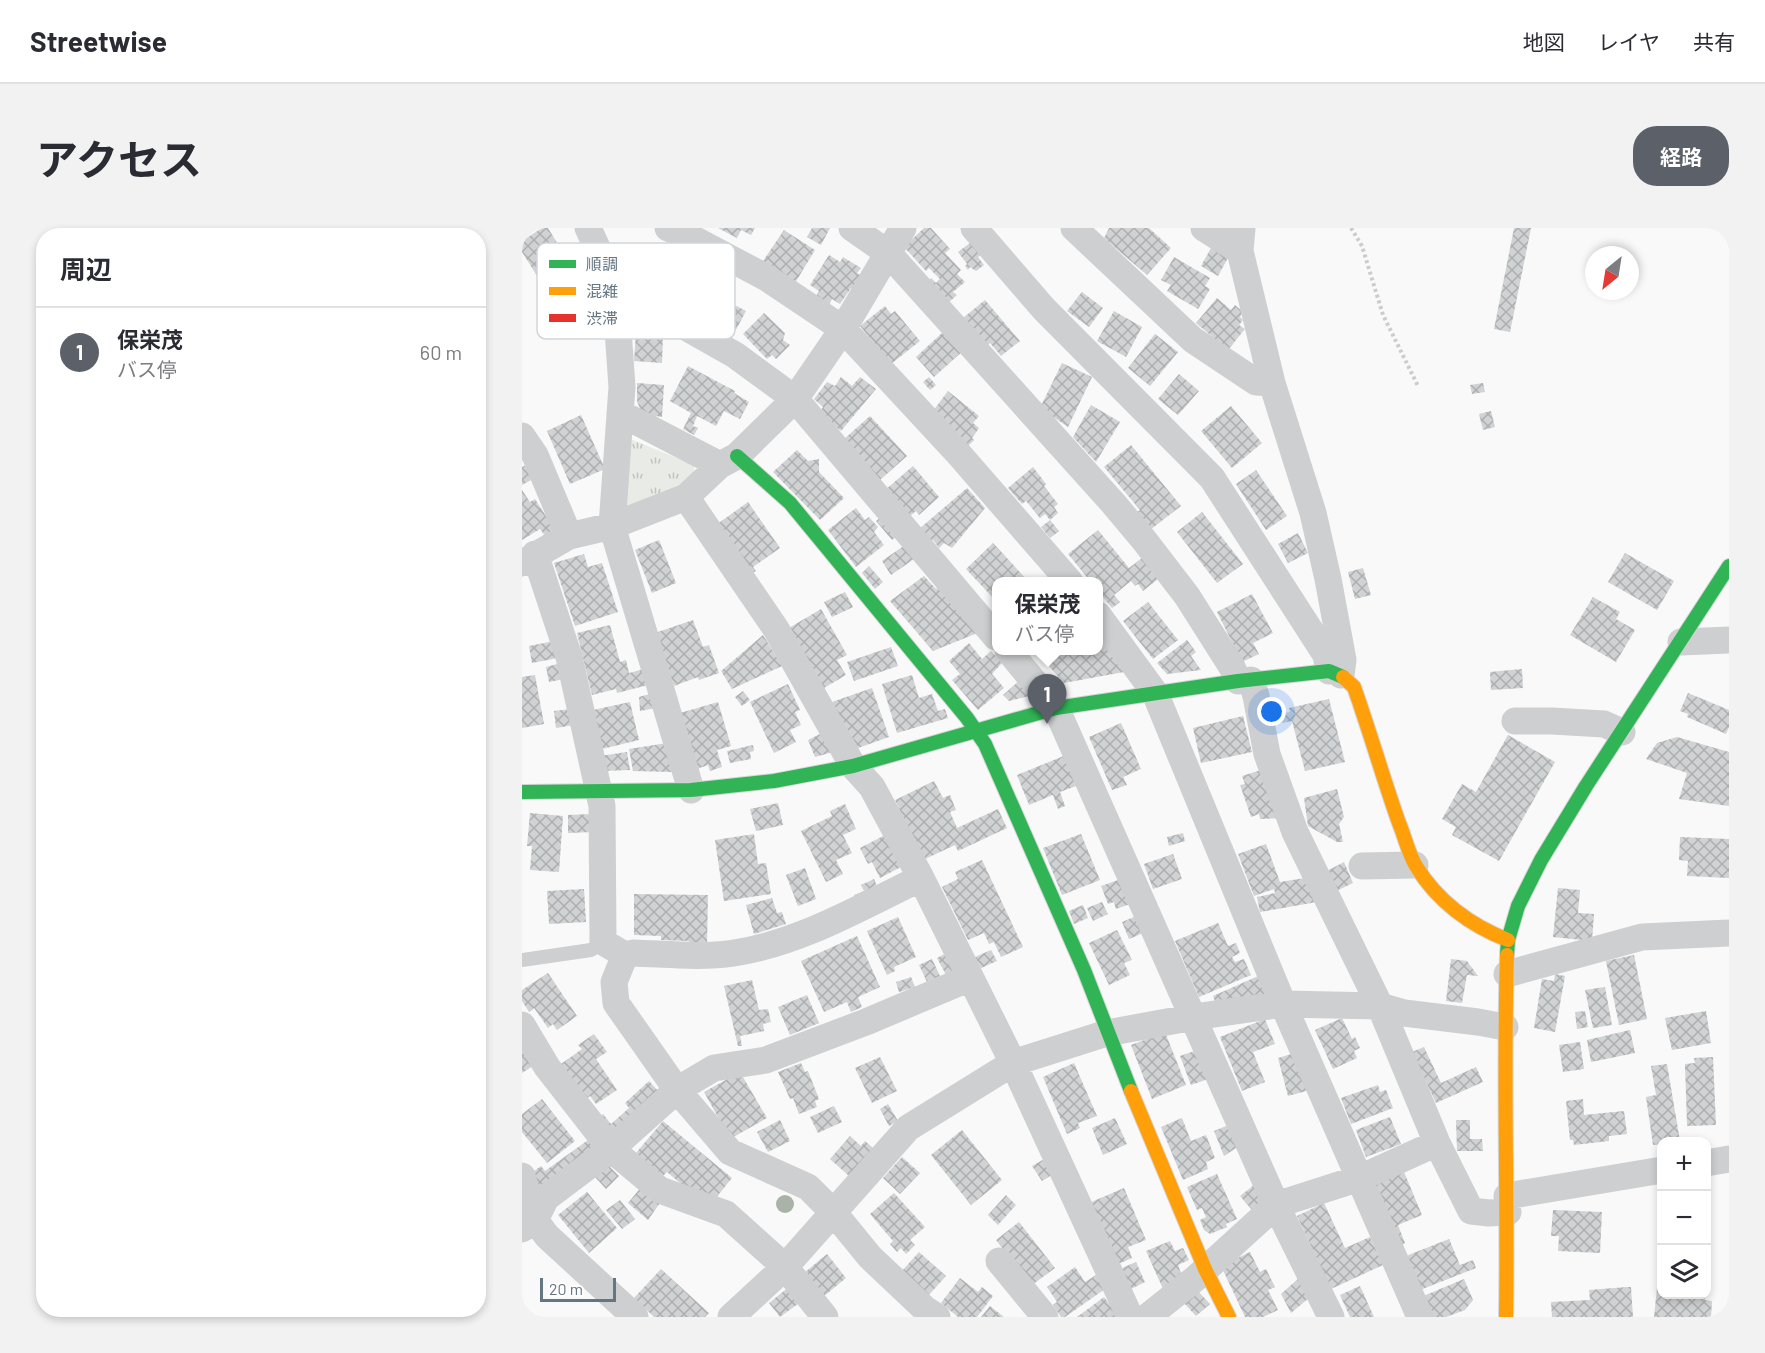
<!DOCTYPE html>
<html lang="ja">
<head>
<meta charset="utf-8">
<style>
	:root { --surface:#fff; --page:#f2f2f3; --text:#2b2b33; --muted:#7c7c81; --line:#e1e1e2; --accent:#5c6169 }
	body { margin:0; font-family:Barlow,"Noto Sans JP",sans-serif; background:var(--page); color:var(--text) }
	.controls { position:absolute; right:18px; bottom:18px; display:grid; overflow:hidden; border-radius:12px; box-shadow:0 3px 9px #0003 }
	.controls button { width:54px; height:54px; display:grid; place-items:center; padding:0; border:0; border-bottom:2px solid var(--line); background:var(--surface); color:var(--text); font:30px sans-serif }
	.compass { position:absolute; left:1063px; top:18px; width:54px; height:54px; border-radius:50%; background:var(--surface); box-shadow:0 3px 9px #0003; rotate:210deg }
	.scale { position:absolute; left:18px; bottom:15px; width:76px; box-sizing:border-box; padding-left:6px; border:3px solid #657683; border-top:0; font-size:16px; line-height:21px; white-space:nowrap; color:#657683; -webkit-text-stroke:4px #fff; paint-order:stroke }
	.you { position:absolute; left:750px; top:484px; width:21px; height:21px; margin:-15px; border:4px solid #fff; border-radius:50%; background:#1a73e8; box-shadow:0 0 0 9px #1a73e833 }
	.badge { display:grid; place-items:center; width:39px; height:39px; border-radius:50%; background:var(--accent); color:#fff; font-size:20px; font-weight:700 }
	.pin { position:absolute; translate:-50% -50px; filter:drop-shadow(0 2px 3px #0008) }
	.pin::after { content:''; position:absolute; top:32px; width:21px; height:18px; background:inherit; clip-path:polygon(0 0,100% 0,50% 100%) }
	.popup { position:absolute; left:470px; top:349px; width:111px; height:78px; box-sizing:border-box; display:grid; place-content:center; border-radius:12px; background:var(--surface); filter:drop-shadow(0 2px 4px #0005); font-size:20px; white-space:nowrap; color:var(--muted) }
	.popup b { font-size:22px; color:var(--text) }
	.popup::after { content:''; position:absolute; left:50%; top:100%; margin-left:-12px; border:12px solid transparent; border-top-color:var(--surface) }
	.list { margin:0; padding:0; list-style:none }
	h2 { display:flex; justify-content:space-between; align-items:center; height:78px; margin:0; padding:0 24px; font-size:26px }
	h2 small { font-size:20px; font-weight:400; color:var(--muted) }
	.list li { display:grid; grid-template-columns:39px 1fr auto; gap:18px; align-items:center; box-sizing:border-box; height:90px; padding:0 24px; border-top:2px solid var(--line) }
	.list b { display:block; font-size:22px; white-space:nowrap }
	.list p { margin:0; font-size:20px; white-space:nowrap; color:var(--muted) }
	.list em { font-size:20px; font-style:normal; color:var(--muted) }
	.icon { flex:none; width:33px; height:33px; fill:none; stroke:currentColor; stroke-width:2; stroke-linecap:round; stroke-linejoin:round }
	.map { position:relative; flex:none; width:1207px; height:1089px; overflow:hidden; border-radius:24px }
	header { display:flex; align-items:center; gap:36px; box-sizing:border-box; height:84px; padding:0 30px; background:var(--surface); border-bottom:2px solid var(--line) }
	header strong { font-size:28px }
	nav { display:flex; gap:33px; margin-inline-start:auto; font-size:21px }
	.intro { display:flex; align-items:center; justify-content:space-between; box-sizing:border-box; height:144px; padding:0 36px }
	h1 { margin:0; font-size:42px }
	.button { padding:15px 27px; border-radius:24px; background:var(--accent); color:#fff; font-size:21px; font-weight:700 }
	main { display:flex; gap:36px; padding:0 36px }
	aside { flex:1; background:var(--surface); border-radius:24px; box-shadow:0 3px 9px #0003 }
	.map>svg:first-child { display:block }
	.grass { fill:url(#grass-tufts) }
	.building { fill:url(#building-cross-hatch) }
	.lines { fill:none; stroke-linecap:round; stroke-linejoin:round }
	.fast-casing { stroke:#d5d6d7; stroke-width:16 }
	.slow-casing { stroke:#d5d6d7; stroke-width:16 }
	.path { stroke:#cbcccd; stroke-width:4; stroke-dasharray:3 3; stroke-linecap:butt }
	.lane { stroke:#cecfd0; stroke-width:14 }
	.street { stroke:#cecfd0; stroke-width:27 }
	.fast { stroke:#30b455; stroke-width:14 }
	.slow { stroke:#ff9f0a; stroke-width:14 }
	.tree { fill:#a9b3a7 }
	.key { fill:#fff; stroke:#d1d6da; stroke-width:1.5 }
	.key-label { font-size:16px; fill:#657683 }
</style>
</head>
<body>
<header>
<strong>Streetwise</strong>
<nav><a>地図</a><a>レイヤ</a><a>共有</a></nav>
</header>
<div class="intro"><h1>アクセス</h1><a class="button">経路</a></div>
<main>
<aside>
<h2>周辺<small></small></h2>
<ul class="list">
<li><span class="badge">1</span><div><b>保栄茂</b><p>バス停</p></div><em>60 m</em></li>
</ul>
</aside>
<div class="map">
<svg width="1207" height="1089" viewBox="0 0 1207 1089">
	<defs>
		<pattern id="grass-tufts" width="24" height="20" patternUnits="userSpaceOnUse" patternTransform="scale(1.5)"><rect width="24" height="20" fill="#e8ebe6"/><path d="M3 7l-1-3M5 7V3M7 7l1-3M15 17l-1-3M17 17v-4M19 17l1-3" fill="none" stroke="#c0c3c0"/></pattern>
		<pattern id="building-cross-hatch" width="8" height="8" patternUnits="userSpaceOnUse" patternTransform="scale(1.5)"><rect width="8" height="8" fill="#d0d2d3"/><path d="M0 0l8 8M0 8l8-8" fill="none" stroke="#acafb1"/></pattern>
	</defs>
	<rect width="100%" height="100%" fill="#f9f9f9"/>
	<path class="grass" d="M106,210L172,237V244L169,253L100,281Z"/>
	<path class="building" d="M20,0H26L61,57L32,75L0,24V13Z
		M196,0H233L229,7L219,2L215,10Z
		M290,0H308L299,17L285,9Z
		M402,0H409L428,21L423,25L439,42L435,46L443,54L431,64L435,67L426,75L406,53L409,50L414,55L418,51L407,40L404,43L382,19Z
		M587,0H627L649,20L625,47L582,10Z
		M992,0H1009L988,104L972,101Z
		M262,2L293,22L273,55L241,33Z
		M452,12L462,25L456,29L462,37L454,43L448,39L446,42L443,38L445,36L436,24Z
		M154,16L174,28L164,45L144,33Z
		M689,20L706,30L696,48L679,38Z
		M307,27L318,34L321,29L339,40L335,45L338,47L331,62L329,60L318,76L310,71L307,77L294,68L297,63L288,57Z
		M652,29L688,50L683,58L688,61L676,81L645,63L649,57L639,52Z
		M128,36L162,53L147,83L113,65Z
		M186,51L212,65L207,74L224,83L209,111L166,88Z
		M560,64L581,80L567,99L545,83Z
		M161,66L171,71L163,86L153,80Z
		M695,70L709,82L713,77L721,84L718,89L721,92L717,97L723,101L706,122L674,95Z
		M463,72L498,113L479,128L468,115L465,118L441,90Z
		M363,78L369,86L373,83L398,113L369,136L338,98Z
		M592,83L620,99L604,129L575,113Z
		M242,85L263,105L261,112L268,117L254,131L250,127L245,131L221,106Z
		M422,103L441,123L412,149L394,129Z
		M114,105L141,107L140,135L112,133Z
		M633,106L656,124L628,158L606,140Z
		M540,135L570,149L546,199L518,180Z
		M166,138L213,163L212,165L227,174L218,191L202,183L194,198L175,188L171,198L176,200L172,207L161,201L169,185L148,173Z
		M657,146L677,163L656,187L636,171Z
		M319,149L330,158L338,149L354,161L319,203L297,185L301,179L292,171L305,154L313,158Z
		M407,149L414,157L408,162L401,154Z
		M115,155L142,157L140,189L120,186L115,173Z
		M961,155L963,164L950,166L948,157Z
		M426,163L457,188L451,195L457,200L450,210L452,212L445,219L411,183Z
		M569,177L598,194L574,234L551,209Z
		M709,178L740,215L710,240L679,203Z
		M969,183L973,199L961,202L957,186Z
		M59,187L83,241L48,256L25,203Z
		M348,188L385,228L358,252L321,212Z
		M609,217L659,278L628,302L614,285L618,282L582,239Z
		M275,222L286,233L297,231V244L322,270L298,292L251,244Z
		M4,237L11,251L0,257V239Z
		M391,238L417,269L397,287L394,283L387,289L363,262Z
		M511,239L524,256L522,258L536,276L532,279L536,285L528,292L523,286L518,290L504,273L500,276L486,260Z
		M734,242L765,288L744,302L714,256Z
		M445,260L463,280L430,320L422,315L417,320L411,312L408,313L397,301Z
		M0,262L8,274L13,271L33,302L23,308L18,301L0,312Z
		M226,274L258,320L231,339L234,343L228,346L194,297Z
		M334,280L343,292L347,289L356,299L352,304L362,317L334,339L306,302Z
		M680,284L721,336L695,355L655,304Z
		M363,286L378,305L370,312L354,293Z
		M528,292L537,303L528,310L519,299Z
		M576,302L607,340L624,327L641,347L621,363L616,356L613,358L609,353L592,367L598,374L590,380L576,363V354H569L546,326Z
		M776,305L786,325L766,335L756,316Z
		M137,312L154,355L130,365L113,322Z
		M471,315L507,354H474V373L444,341Z
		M383,317L392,331L369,347L360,333Z
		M1103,325L1152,353L1135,382L1086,354Z
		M62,326L66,339L80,335L96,384L53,398L32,335Z
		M347,338L361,354L353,361L340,345Z
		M841,340L849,367L833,371L826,344Z
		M402,348L414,361L418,358L458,404L411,423L368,373Z
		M323,364L331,379L310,389L302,374Z
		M730,366L751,405L731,415L737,426L720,434L695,384Z
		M1071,369L1098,384L1094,391L1113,402L1094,434L1048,407Z
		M626,374L656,412L631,431L601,393Z
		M299,381L325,427L315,432L324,447L302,460L267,400Z
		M171,392L181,419L187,417L197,445L177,452L176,449L152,458L133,405Z
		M88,397L98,434L104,432L107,445L126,440L130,456L95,465L94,461L70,467L55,405Z
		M241,407L260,438L210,461L199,443Z
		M665,412L674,424L669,428L679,442L645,446L635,435Z
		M32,413L36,430L10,435L7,418Z
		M580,413L602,444L542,455L513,423H576V417Z
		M447,415L460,431L469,423L480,435L470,446L482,460L456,482L430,452L438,446L427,433Z
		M369,419L376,438L332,453L325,434Z
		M39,435L42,451L27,454L24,439Z
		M1000,441L1001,460L969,462L968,444Z
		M13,447L22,496L0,500V449Z
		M390,447L397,470L410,466L416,483L423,481L426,490L375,505L360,456Z
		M498,452L511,467L487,473L481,467Z
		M266,456L278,482L273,484L279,497L268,502L274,514L252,525L228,474Z
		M350,460L367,509L336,520L310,474Z
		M221,463L228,472L220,478L213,469Z
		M131,465L134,480L118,483L117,469Z
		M1166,465L1207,482V499L1204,506L1165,489L1166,486L1158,483Z
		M807,471L823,534L783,543L770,493L760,495L758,486L768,484L767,480Z
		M108,474L117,512L80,521L71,482Z
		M196,474L209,518L195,522L200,539L188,543L186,537L175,541L158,485Z
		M49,481L52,497L34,500L32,483Z
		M721,488L730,524L679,535L671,500Z
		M599,495L619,541L601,549L605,557L590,562L567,509Z
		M302,504L311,524L293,529L286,512Z
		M986,507L1033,534L977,633L930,607L934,599L920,591L940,556L954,564Z
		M1155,509L1207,524V578L1157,571L1165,545L1124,531L1135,515Z
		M145,515L150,544L111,543L107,521Z
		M231,517L232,523L228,524L229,531L208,535L205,523Z
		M105,524L108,542L80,543L78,528Z
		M549,525L562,555L538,564L543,578L536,581L531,567L507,577L495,547Z
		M742,541L760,590L738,591L737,586L729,589L718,557L723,556L720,548Z
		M412,553L421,570L428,567L434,582L428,584L435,600L476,581L485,600L436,623L433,617L401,632L373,572Z
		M815,561L822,589L817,596L821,614H815L786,598L782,570Z
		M256,575L261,597L234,603L228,581Z
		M323,576L334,601L321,607L330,625L314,632L321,646L304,654L279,603L310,588L308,583Z
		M8,585L41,588L37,644L8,642L10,618H5Z
		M70,586L71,604L46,605V587Z
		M661,605L663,613L647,618L645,609Z
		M232,606L236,636L244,635L249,666L202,673L193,612Z
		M559,606L578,652L540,667L521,620Z
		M363,607L379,639L358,650L350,634L346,636L338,620Z
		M1158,609L1207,611V650L1165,648L1166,633L1157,632Z
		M744,616L758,654L783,650L795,674L738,684L735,669L753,665L752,661L732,668L716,626Z
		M651,626L660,651L631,661L622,636Z
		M460,632L501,719L479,729L472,714L467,716L462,705L446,712L420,659L436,651L433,644Z
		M822,634L831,655L812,664L803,644Z
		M283,640L294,671L276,678L264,647Z
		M602,650L611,675L594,681L592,674L586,676L579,658Z
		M352,651L357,663L335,673L332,667L342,663L339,657Z
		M1036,660L1058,662L1056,685L1072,686L1070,713L1031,709Z
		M62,661L64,694L27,696L25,663Z
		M112,666L186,667L185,719H167V713L139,712V708L112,707Z
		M250,670L255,685L260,684L264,696L232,706L224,677Z
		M580,674L586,686L571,693L565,680Z
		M561,677L566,690L552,696L547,683Z
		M619,686L626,703L607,711L600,694Z
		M376,689L394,729L372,739L373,743L365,747L345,703Z
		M696,695L706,718L714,715L718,725L710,729L713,734L722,731L729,747L677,769L653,713Z
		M595,702L610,732L602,735L608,747L587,757L567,715Z
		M335,708L358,759L336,769L340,779L329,784L325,774L302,784L279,733Z
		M469,722L475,733L459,740L453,729Z
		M428,723L437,741L424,747L415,730Z
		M1112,727L1125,791L1097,797L1084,733Z
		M410,731L418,748L405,754L397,737Z
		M929,731L945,733L956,748L945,747L940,775L924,773Z
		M26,745L55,788L35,802L31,796L26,800L12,780L7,784L0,773V762Z
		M743,745L744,767L694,776L691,768Z
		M1033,746L1043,748L1033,804L1012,800L1020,751L1032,753Z
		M389,749L393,759L377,764L374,754Z
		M230,752L237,782L246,781L249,794L241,796L242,803L218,808L220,818H216L202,758Z
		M1083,759L1090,797L1071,800L1063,762Z
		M285,767L297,795L268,807L256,779Z
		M1063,783L1066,799L1055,801L1053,784Z
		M1184,783L1189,815L1150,822L1143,790Z
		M820,790L830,811L833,809L838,820L832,823L835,830L811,841L793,802Z
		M743,791L753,816L731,824L743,854L720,863L698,809Z
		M1108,802L1113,825L1069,834L1065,812Z
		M643,804L664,857L630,871L609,817Z
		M72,806L85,824L74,831L95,862L74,876L68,868L64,871L39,836L60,821L56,817Z
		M1058,814L1062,841L1041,844L1037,817Z
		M902,819L919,855L954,839L961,854L914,875L890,824Z
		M678,821L689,850L669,857L658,828Z
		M0,822L11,838L0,845Z
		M776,824L788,862L766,868L756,830Z
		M358,829L375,863L350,875L333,840Z
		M1191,829L1194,897L1165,898L1163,836L1173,835L1172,830Z
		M279,835L283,844L286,843L297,871L293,873L295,879L277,886L271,870L268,871L256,844Z
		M552,835L575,888L556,895L558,900L545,906L521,849Z
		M1145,836L1158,913L1140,914V916L1131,917L1124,869L1134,867L1129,838Z
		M218,844L245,890L208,911L182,864Z
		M127,853L141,868L92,911L75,891L81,886L89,896L107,880L103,875Z
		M856,857L858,864L864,862L871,880L829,896L819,870Z
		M20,871L53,913L25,935L0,904V886Z
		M1061,871L1062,887L1102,883L1105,906L1087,908V913L1052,917L1051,912H1048L1044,873Z
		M366,876L376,893L367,898L358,881Z
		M312,878L320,894L296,905L288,889Z
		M868,889L879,916L844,929L834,902Z
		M593,890L605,916L581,927L570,900Z
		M660,890L669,913L684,907L693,930L684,934L686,941L661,952L639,899Z
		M258,892L268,913L246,924L235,904Z
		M934,892H948V911H960L961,923H935Z
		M141,893L210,950L193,971L164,960L145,944L141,948L114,925Z
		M709,896L720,916L702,928L692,903Z
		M440,902L480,952L449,977L409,927Z
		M328,908L339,918L343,913L351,920L327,948L308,931Z
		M66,912L76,925L21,964L8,946L19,938L23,943Z
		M380,929L398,945L378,966L361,950Z
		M524,930L533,945L520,953L510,938Z
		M86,937L97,948L84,961L73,949Z
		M882,944L900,987L876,997L883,1015L875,1019L852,956Z
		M695,946L715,991L704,996L705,999L688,1006L682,1002L678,992L684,989L680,980L675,982L665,959Z
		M732,957L743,971L730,982L718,968Z
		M120,958L140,972L126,992L106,975Z
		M602,960L624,1012L606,1019L610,1030L594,1037L567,975Z
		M65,964L95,1000L67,1025L36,987Z
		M372,965L403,999L388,1012L393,1017L384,1026L379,1020L375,1024L368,1016L371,1013L348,986Z
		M484,967L494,977L476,997L466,987Z
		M98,972L113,991L100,1001L84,982Z
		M802,975L823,1020L848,1009L861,1037L809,1061L775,988Z
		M1031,982L1080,984L1078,1025L1036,1023L1037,1008H1029Z
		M497,994L533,1040L510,1057L474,1012Z
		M927,1011L938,1037L951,1032L954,1040L898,1062L884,1028Z
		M648,1013L653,1023L661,1020L667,1032L656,1037L660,1048L642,1063L624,1023Z
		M397,1024L424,1048L406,1068L379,1044Z
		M728,1024L738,1044L744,1041L753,1059L746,1062L756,1082L741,1089H723L699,1038Z
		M305,1026L324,1050L301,1069L282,1045Z
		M614,1034L623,1054L609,1061L600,1040Z
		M553,1039L563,1054L574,1047L583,1061L543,1089H539L531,1077L535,1074L525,1059Z
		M139,1041L187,1085L183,1089H132L112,1070Z
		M778,1049L787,1070L769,1085L759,1066Z
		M438,1050L456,1064L460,1059L471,1068L455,1089H436L419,1075Z
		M1136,1050H1140V1066H1183V1072L1190,1073L1189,1089H1132Z
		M942,1051L951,1072L943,1082L924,1089H907L899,1069Z
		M268,1058L280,1073L258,1089L247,1075Z
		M838,1058L852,1089H828L818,1067Z
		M1105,1059H1109L1111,1089H1030L1029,1074L1068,1072L1067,1062Z
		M675,1062L688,1076L674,1088L662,1075Z
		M582,1069L597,1089H555Z
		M468,1078L482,1089H459Z"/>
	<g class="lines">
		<g class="fast-casing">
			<path id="fast" d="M215,228L268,275L445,490L463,516L562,742L609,863
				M0,564L169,562L252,553L331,538L534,480L716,453L807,443L821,449
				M985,727L986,712L996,678L1019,632L1064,558L1207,338"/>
		</g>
		<g class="slow-casing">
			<path id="slow" d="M821,449L832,459C848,504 861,550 877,595C883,609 886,625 894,638C915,673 949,698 986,712
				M609,863L683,1041L707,1089
				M984,1089C986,968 981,847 985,727"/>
		</g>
		<path class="path" d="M829,0L840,18L861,87L896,158"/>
		<path class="lane" d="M0,732L69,722L81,714"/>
		<path class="street" d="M66,0L93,59L100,159L90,298L169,562
			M146,0L166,8L245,50L321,101L435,224L548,354
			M330,0L366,25L591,275L622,312L665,368L710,439L716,453
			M452,0L522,81L690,250L804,427L807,443
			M552,0L671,112L734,154L750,155
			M682,0L718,23
			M720,0L718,23L750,155L791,285L806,351L821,432L819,447
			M93,59L213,127L273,171L474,409
			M98,185L198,237
			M0,208L13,227L47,308
			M164,269L254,401L331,538L350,559L399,650L491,835L608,1089
			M13,326L47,429L80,578L81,714L103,727L92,754L94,775L155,862L208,924L286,959L312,985L348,1029L403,1081L415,1089
			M0,335L47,308L90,298L164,269L198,237L215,228L273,171L321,101L381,0
			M576,387L633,465L761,776L898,1089
			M1159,414L1207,412
			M486,422L534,480L754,977L809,1089
			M729,452L734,468L745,526L773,604L858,778L915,915L949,983L967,985L986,984
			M993,493H1030L1082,496L1100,504
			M840,638L893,637
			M103,727L111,725C144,726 179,730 212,725C278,715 339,679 399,650
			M985,746L1120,709L1207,705
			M0,797L25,839L89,921L138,962L204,986L263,1039L303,1089
			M1184,935L1207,931
			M0,948L13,992L25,1008L113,1089
			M985,968L1140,942
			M0,1001L13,992L24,970L89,921L155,862L192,840L244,832L344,794L448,750
			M477,1033L523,1089
			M209,1089L263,1039L386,900L491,835L585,805L672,789L761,776L858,778L882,785L956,794L983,799
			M625,1089L674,1050L754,977L838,950L915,915"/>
		<use href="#fast" class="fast"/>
		<use href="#slow" class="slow"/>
	</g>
	<circle class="tree" cx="263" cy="976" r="9"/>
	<rect x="15" y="15" width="198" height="96" rx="9" class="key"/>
	<rect x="27" y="32" width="27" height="8" fill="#30b455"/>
	<rect x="27" y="59" width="27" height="8" fill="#ff9f0a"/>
	<rect x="27" y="86" width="27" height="8" fill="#e5322d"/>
	<g class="key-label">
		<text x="64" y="42">順調</text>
		<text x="64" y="69">混雑</text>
		<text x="64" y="96">渋滞</text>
	</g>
</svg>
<div class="controls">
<button>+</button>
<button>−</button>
<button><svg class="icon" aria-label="layers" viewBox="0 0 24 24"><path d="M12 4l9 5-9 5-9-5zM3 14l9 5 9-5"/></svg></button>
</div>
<svg class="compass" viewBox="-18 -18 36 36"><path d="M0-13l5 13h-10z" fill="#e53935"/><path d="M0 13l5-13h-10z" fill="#7c7c81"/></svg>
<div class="scale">20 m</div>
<div class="you"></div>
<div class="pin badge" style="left:525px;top:496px">1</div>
<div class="popup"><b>保栄茂</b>バス停</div>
</div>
</main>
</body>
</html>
